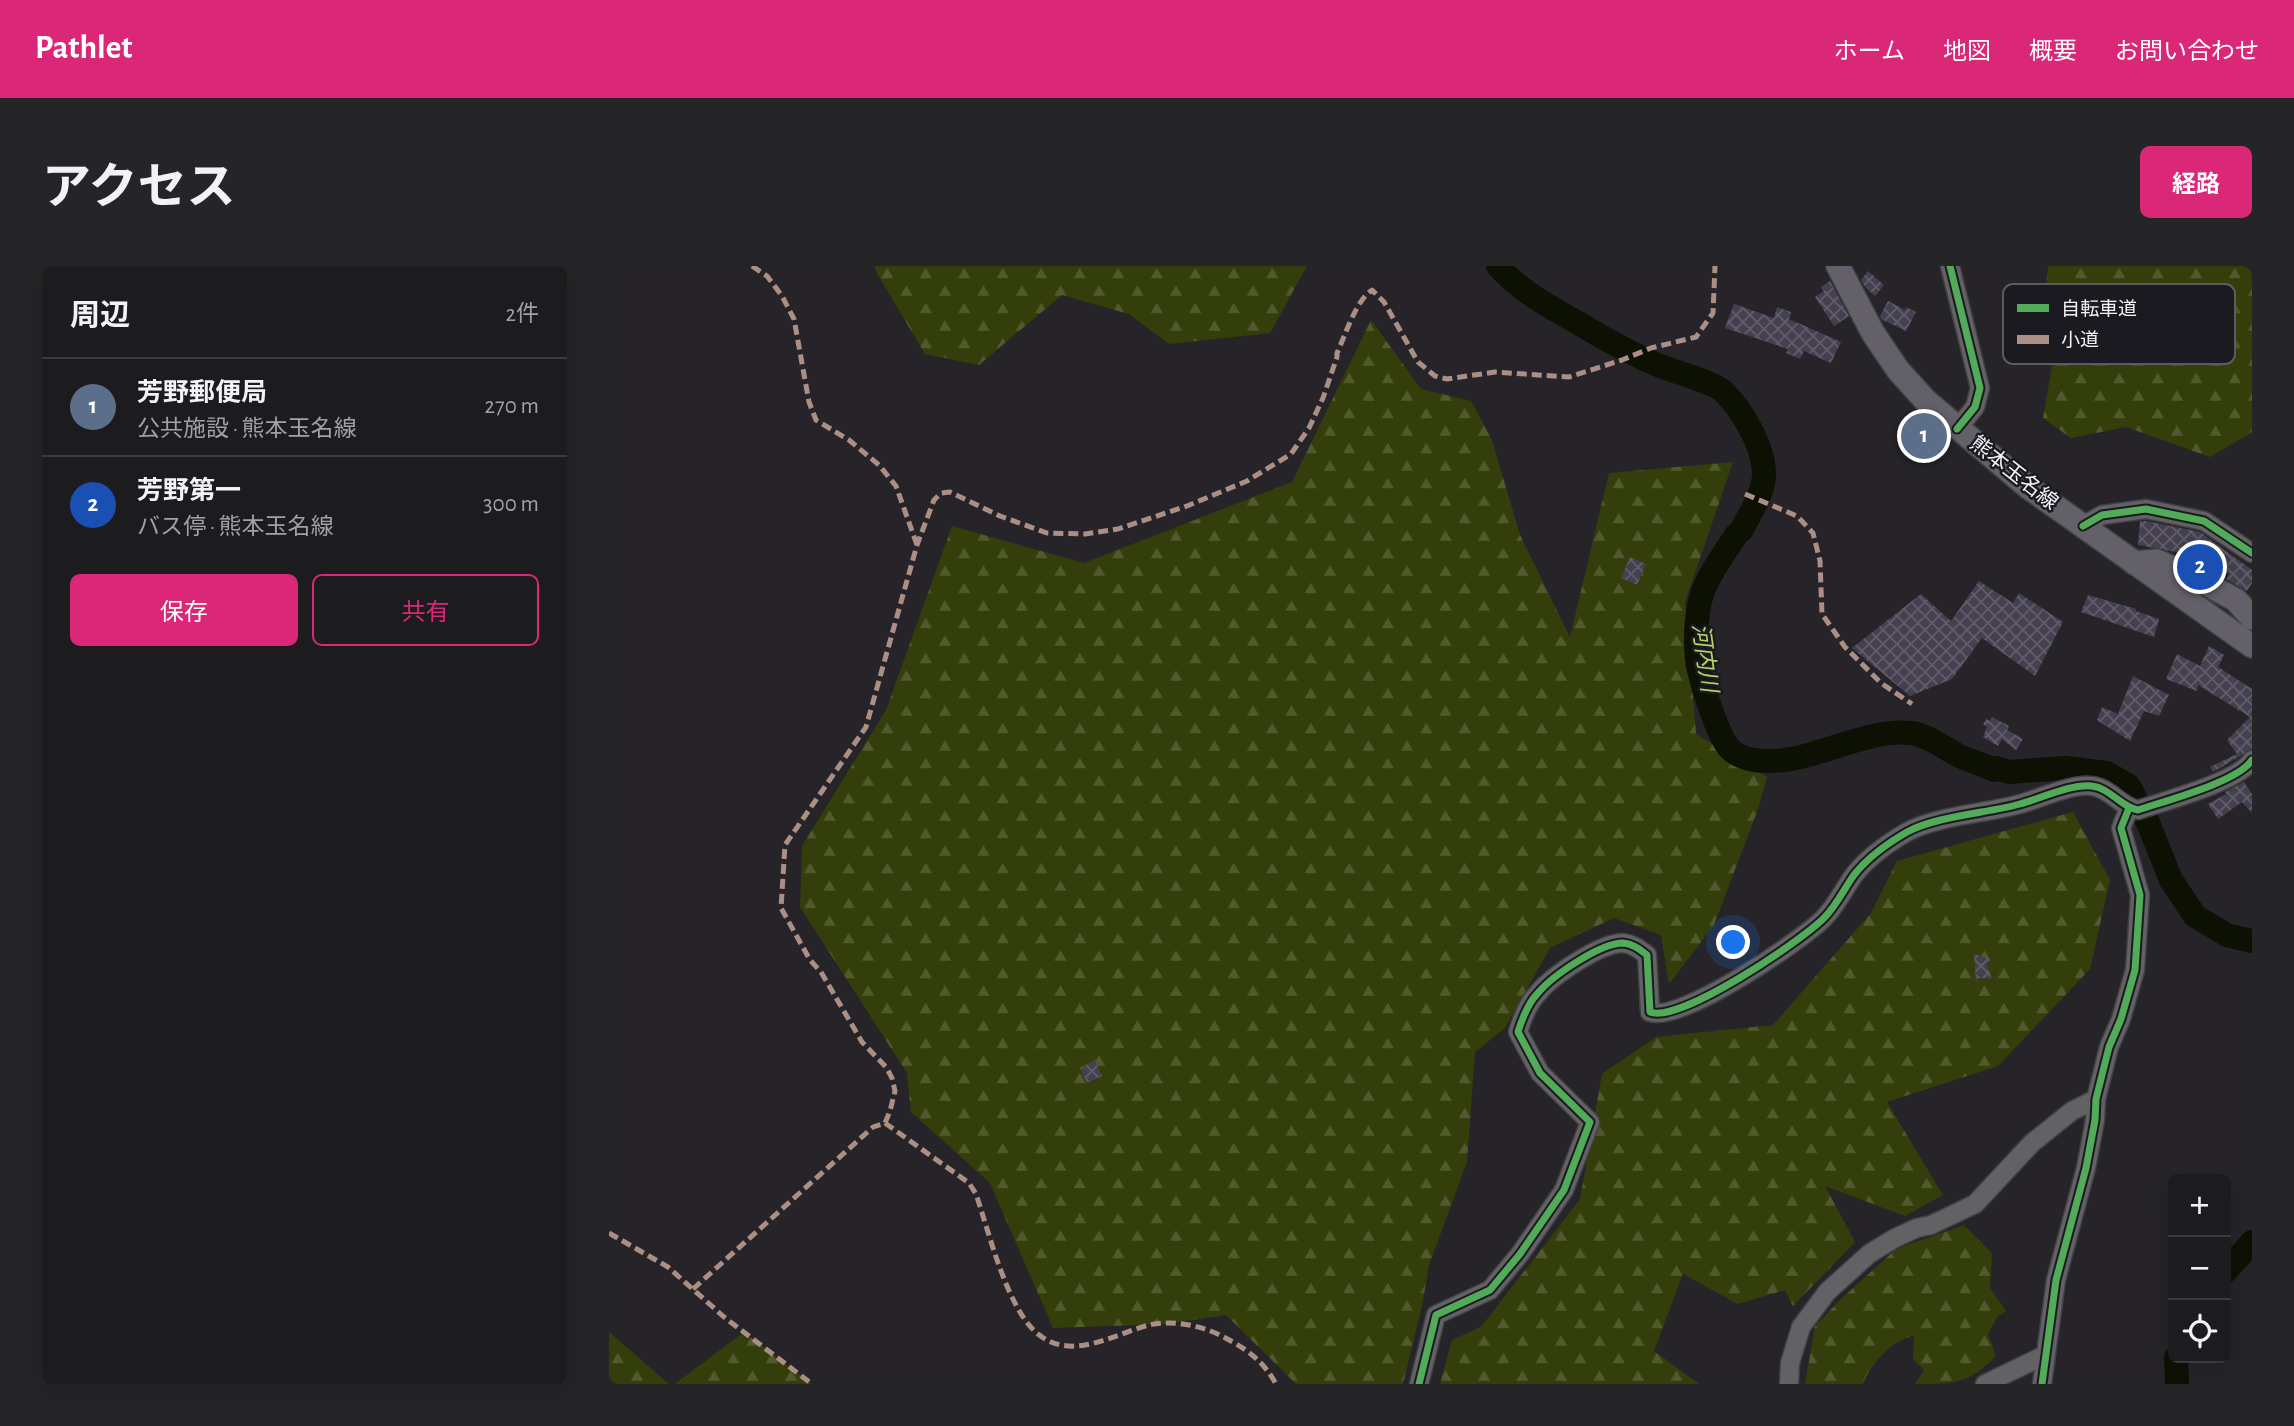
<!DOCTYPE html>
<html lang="ja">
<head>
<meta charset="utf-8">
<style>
	:root { --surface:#1c1b1e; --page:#252427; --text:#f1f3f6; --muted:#a0a1a4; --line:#3a393c; --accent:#db2777 }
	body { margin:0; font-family:"Alegreya Sans","Noto Sans JP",sans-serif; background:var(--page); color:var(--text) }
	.controls { position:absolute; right:21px; bottom:21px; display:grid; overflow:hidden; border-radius:10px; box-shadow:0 7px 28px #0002 }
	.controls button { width:63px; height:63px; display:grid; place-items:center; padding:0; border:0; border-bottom:2px solid var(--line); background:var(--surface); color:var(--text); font:35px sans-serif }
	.you { position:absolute; left:1125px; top:677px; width:24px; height:24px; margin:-18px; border:5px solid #fff; border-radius:50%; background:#1a73e8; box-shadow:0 0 0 10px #1a73e833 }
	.badge { display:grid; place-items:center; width:46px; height:46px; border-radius:50%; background:var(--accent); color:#fff; font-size:23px; font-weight:700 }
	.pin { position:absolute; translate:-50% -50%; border:4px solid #fff; box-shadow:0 2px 7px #0006 }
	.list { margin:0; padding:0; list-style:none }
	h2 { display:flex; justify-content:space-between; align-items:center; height:91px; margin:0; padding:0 28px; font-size:30px }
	h2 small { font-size:23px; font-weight:400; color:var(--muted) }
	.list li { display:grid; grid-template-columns:46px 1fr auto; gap:21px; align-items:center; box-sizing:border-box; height:98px; padding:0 28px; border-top:2px solid var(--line) }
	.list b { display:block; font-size:26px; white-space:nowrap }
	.list p { margin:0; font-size:23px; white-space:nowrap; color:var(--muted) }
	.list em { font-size:23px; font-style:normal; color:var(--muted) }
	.actions { display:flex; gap:14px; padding:21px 28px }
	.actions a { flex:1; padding:16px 0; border:2px solid var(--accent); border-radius:10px; text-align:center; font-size:24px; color:var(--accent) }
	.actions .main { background:var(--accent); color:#fff }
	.icon { flex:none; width:38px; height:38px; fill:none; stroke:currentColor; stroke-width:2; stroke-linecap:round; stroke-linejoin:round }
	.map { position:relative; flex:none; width:1643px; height:1118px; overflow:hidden; border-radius:10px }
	header { display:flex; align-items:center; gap:42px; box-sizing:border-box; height:98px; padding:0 35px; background:var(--accent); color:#fff }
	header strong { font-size:33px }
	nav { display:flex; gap:38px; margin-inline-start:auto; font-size:24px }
	.intro { display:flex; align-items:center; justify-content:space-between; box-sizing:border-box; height:168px; padding:0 42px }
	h1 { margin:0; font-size:49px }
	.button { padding:18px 32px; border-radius:10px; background:var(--accent); color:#fff; font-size:24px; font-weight:700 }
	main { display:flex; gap:42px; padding:0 42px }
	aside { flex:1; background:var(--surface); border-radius:10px; box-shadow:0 7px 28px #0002 }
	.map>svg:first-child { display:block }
	.forest { fill:url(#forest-firs) }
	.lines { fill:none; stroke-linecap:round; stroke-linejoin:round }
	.river { stroke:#0d1104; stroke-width:24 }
	.building { fill:url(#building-cross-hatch) }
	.minor-casing { stroke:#403f42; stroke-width:21 }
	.major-casing { stroke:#403f42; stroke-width:26 }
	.minor { stroke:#626164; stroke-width:18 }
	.major { stroke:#646069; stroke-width:23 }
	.quiet { stroke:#ac8f84; stroke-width:5; stroke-dasharray:10 5; stroke-linecap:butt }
	.cycleway-casing { stroke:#1b1a20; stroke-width:11 }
	.cycleway { stroke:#51ab58; stroke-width:7 }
	.labels { text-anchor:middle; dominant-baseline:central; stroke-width:5; stroke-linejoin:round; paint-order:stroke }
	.street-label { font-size:21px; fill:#f3f2f6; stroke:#1b1a20 }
	.water-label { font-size:23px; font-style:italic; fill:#b7d464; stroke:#1b1a20 }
	.key { fill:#1b1a20; stroke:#5c5b60; stroke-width:2 }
	.key-label { font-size:19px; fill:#f3f2f6 }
</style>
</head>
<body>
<header>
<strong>Pathlet</strong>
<nav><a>ホーム</a><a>地図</a><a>概要</a><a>お問い合わせ</a></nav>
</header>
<div class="intro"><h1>アクセス</h1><a class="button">経路</a></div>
<main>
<aside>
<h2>周辺<small>2件</small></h2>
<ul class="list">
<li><span class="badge" style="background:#5c6f8a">1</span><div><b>芳野郵便局</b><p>公共施設 · 熊本玉名線</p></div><em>270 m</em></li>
<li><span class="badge" style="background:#1a4fb4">2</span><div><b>芳野第一</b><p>バス停 · 熊本玉名線</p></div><em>300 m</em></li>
</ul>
<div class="actions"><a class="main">保存</a><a>共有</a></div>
</aside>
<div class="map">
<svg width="1643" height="1118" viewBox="0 0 1643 1118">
	<defs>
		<pattern id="forest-firs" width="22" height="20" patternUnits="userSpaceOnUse" patternTransform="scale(1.75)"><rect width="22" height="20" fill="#333e0a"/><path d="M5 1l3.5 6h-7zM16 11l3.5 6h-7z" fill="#515a2e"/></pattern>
		<pattern id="building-cross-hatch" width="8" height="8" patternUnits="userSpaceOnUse" patternTransform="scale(1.75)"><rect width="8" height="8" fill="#45404f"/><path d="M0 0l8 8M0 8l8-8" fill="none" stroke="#605c69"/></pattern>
	</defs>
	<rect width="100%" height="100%" fill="#262428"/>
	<path class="forest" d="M266,0H698L661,67L560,78L520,48L453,29L370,99L316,88L266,4Z
		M1439,0H1643V166L1601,191L1517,161L1462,172L1434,152L1447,77L1434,60Z
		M762,54L812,123L862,135L883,174L911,269L961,371L1000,207L1124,196L1076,336L1087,468L1158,511L1149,543L1105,659L1060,718L1052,669L1005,652L941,682L896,762L866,786L858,896L820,999L813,1040L794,1118H687L617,1049L556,1058L444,1062L381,917L302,846L298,807L191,641L193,580L277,444L343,260L475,297L683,216Z
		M1464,546L1501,614L1481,703L1389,800L1278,836L1334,929L1296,950L1216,920L1246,976L1184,1040L1176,1024L1129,1038L1074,1008L1045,1085L1090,1118H831L843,1074L872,1061L971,933L993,808L1047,771L1164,759L1262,647L1288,595Z
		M1355,959L1383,987L1381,1022L1397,1045L1388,1051L1379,1068L1387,1090C1359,1118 1347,1118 1306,1118L1315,1104L1304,1093L1305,1070C1284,1072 1261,1099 1254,1118H1196L1206,1060L1232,1033L1287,983Z
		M0,1066L60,1118H0Z
		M135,1066L203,1118H66Z"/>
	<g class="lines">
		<path class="river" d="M889,0C912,26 941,41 971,58C997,74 1023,88 1051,100C1066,106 1106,117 1115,126C1133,144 1154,179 1155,206C1156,226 1141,247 1132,265L1127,269C1114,290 1094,315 1090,340C1087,357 1086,376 1088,393C1090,411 1109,471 1121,483C1127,489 1137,493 1145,494C1200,502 1248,462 1302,467C1321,469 1338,485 1355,492C1365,496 1375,499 1385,504L1387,502L1401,506L1456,502L1498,507L1520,520L1540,559L1562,614L1586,650L1618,669L1643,675
			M1617,1005L1643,976
			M1567,1092L1568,1118"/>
	</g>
	<path class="building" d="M1259,5L1275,19L1266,30L1256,21L1252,14Z
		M1221,15L1240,50L1225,60L1206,31L1215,25L1212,21Z
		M1279,35L1296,44L1297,41L1307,46L1297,65L1272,53L1271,50Z
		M1125,38L1165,52L1168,41L1182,46L1180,53L1232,76L1222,97L1195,85L1191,93L1177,87L1179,83L1116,62Z
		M1531,255H1537L1591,266L1643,304V317L1638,325L1617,313L1620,308L1588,290L1529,279Z
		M1021,291L1037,298L1028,319L1012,312Z
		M1370,315L1404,337L1410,327L1454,356L1426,410L1373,372L1343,413L1301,430L1243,382L1312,328L1342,355Z
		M1479,329L1527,343V345L1550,353L1545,371L1472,346Z
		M1600,380L1615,389L1609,401L1643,423V483L1604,506L1601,501L1628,488L1618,474L1641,451L1589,419L1588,425L1557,413L1568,388L1591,400Z
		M1524,410L1560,429L1550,450L1535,445L1521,475L1488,454L1493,441L1509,448Z
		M1383,451L1400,460L1398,464L1414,473L1407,484L1393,473L1389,480L1374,471L1378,461L1374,458L1377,453L1381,455Z
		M1635,516L1643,528V547L1633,536L1609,553L1599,538L1617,528L1616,526Z
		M1365,688L1381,693L1378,699L1383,713L1370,712L1367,717Z
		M486,794L493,810L478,817L471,802Z"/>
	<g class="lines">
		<g class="minor-casing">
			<path id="minor" d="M1341,0L1371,122L1366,141L1348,163
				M1474,260L1493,249L1537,243L1595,255L1643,287
				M810,1118L827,1049L881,1024L911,988L955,924L981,856L931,807L909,766C913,753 919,737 929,727C943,710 991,677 1014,677C1024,678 1030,683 1038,689L1041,746C1070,758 1192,675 1215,652C1227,640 1235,623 1245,609C1259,591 1279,577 1298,566C1327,550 1379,547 1411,538C1430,533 1464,517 1483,520C1501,522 1512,541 1529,544C1555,535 1629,516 1643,494
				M1180,1118L1181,1097L1192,1061L1218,1026L1260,988L1286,972L1308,962L1322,959L1366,938L1423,877L1463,845L1487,833
				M1376,1118L1436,1089
				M1433,1118L1447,1014L1477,902L1486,854L1487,833L1500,781L1512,753L1526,704L1531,629L1512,562L1520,542"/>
		</g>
		<g class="major-casing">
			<path id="major" d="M1229,0L1264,67L1289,104L1316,134L1419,221L1643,380
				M1525,297L1548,295L1590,314L1627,334L1643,352"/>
		</g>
		<use href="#minor" class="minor"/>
		<use href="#major" class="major"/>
		<path class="quiet" d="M143,0L158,10L173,30L185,53L200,136L207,154L240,174L270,199L287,220L308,279
			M1136,228L1188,250L1204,267L1211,295L1213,348L1236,381L1272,417L1303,438
			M276,857L360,917L367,928C380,966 398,1043 429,1068C463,1096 505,1068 540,1059C568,1053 599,1061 622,1075C642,1086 656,1098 667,1118
			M0,967L59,1001L115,1051L203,1118
			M84,1023L264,861L276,857L281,845L286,825L283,812L277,801L253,776L212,706L201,694L172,642L176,579L257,461L308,279L325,234L332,227L341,226L391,250L438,267L476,268L509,263L578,240L638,215L682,188L700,162L714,132L728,91V87C736,70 747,34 763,24L775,36L809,96L826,110L838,113L886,106L960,111L1013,94L1042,82L1087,71L1104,47L1106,0"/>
		<g class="cycleway-casing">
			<path id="cycleway" d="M1341,0L1371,122L1366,141L1348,163
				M1474,260L1493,249L1537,243L1595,255L1643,287
				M810,1118L827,1049L881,1024L911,988L955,924L981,856L931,807L909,766C913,753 919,737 929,727C943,710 991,677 1014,677C1024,678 1030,683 1038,689L1041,746C1070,758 1192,675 1215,652C1227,640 1235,623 1245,609C1259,591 1279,577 1298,566C1327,550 1379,547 1411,538C1430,533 1464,517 1483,520C1501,522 1512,541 1529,544C1555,535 1629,516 1643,494
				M1433,1118L1447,1014L1477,902L1486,854L1487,833L1500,781L1512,753L1526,704L1531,629L1512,562L1520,542"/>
		</g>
		<use href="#cycleway" class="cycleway"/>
	</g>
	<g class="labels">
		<g class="street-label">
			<text transform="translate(1405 207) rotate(38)">熊本玉名線</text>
		</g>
		<g class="water-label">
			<text transform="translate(1095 392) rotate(82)">河内川</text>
		</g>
	</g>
	<rect x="1394" y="18" width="232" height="80" rx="10" class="key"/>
	<rect x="1408" y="38" width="32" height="8" fill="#51ab58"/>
	<rect x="1408" y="69" width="32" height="9" fill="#ac8f84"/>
	<g class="key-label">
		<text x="1452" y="49">自転車道</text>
		<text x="1452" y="80">小道</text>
	</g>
</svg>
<div class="controls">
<button>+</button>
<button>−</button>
<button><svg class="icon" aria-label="locate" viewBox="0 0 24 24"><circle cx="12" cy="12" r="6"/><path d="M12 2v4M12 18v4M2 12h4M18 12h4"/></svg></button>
</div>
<div class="you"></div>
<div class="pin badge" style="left:1315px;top:170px;background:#5c6f8a">1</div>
<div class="pin badge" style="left:1591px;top:301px;background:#1a4fb4">2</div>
</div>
</main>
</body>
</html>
